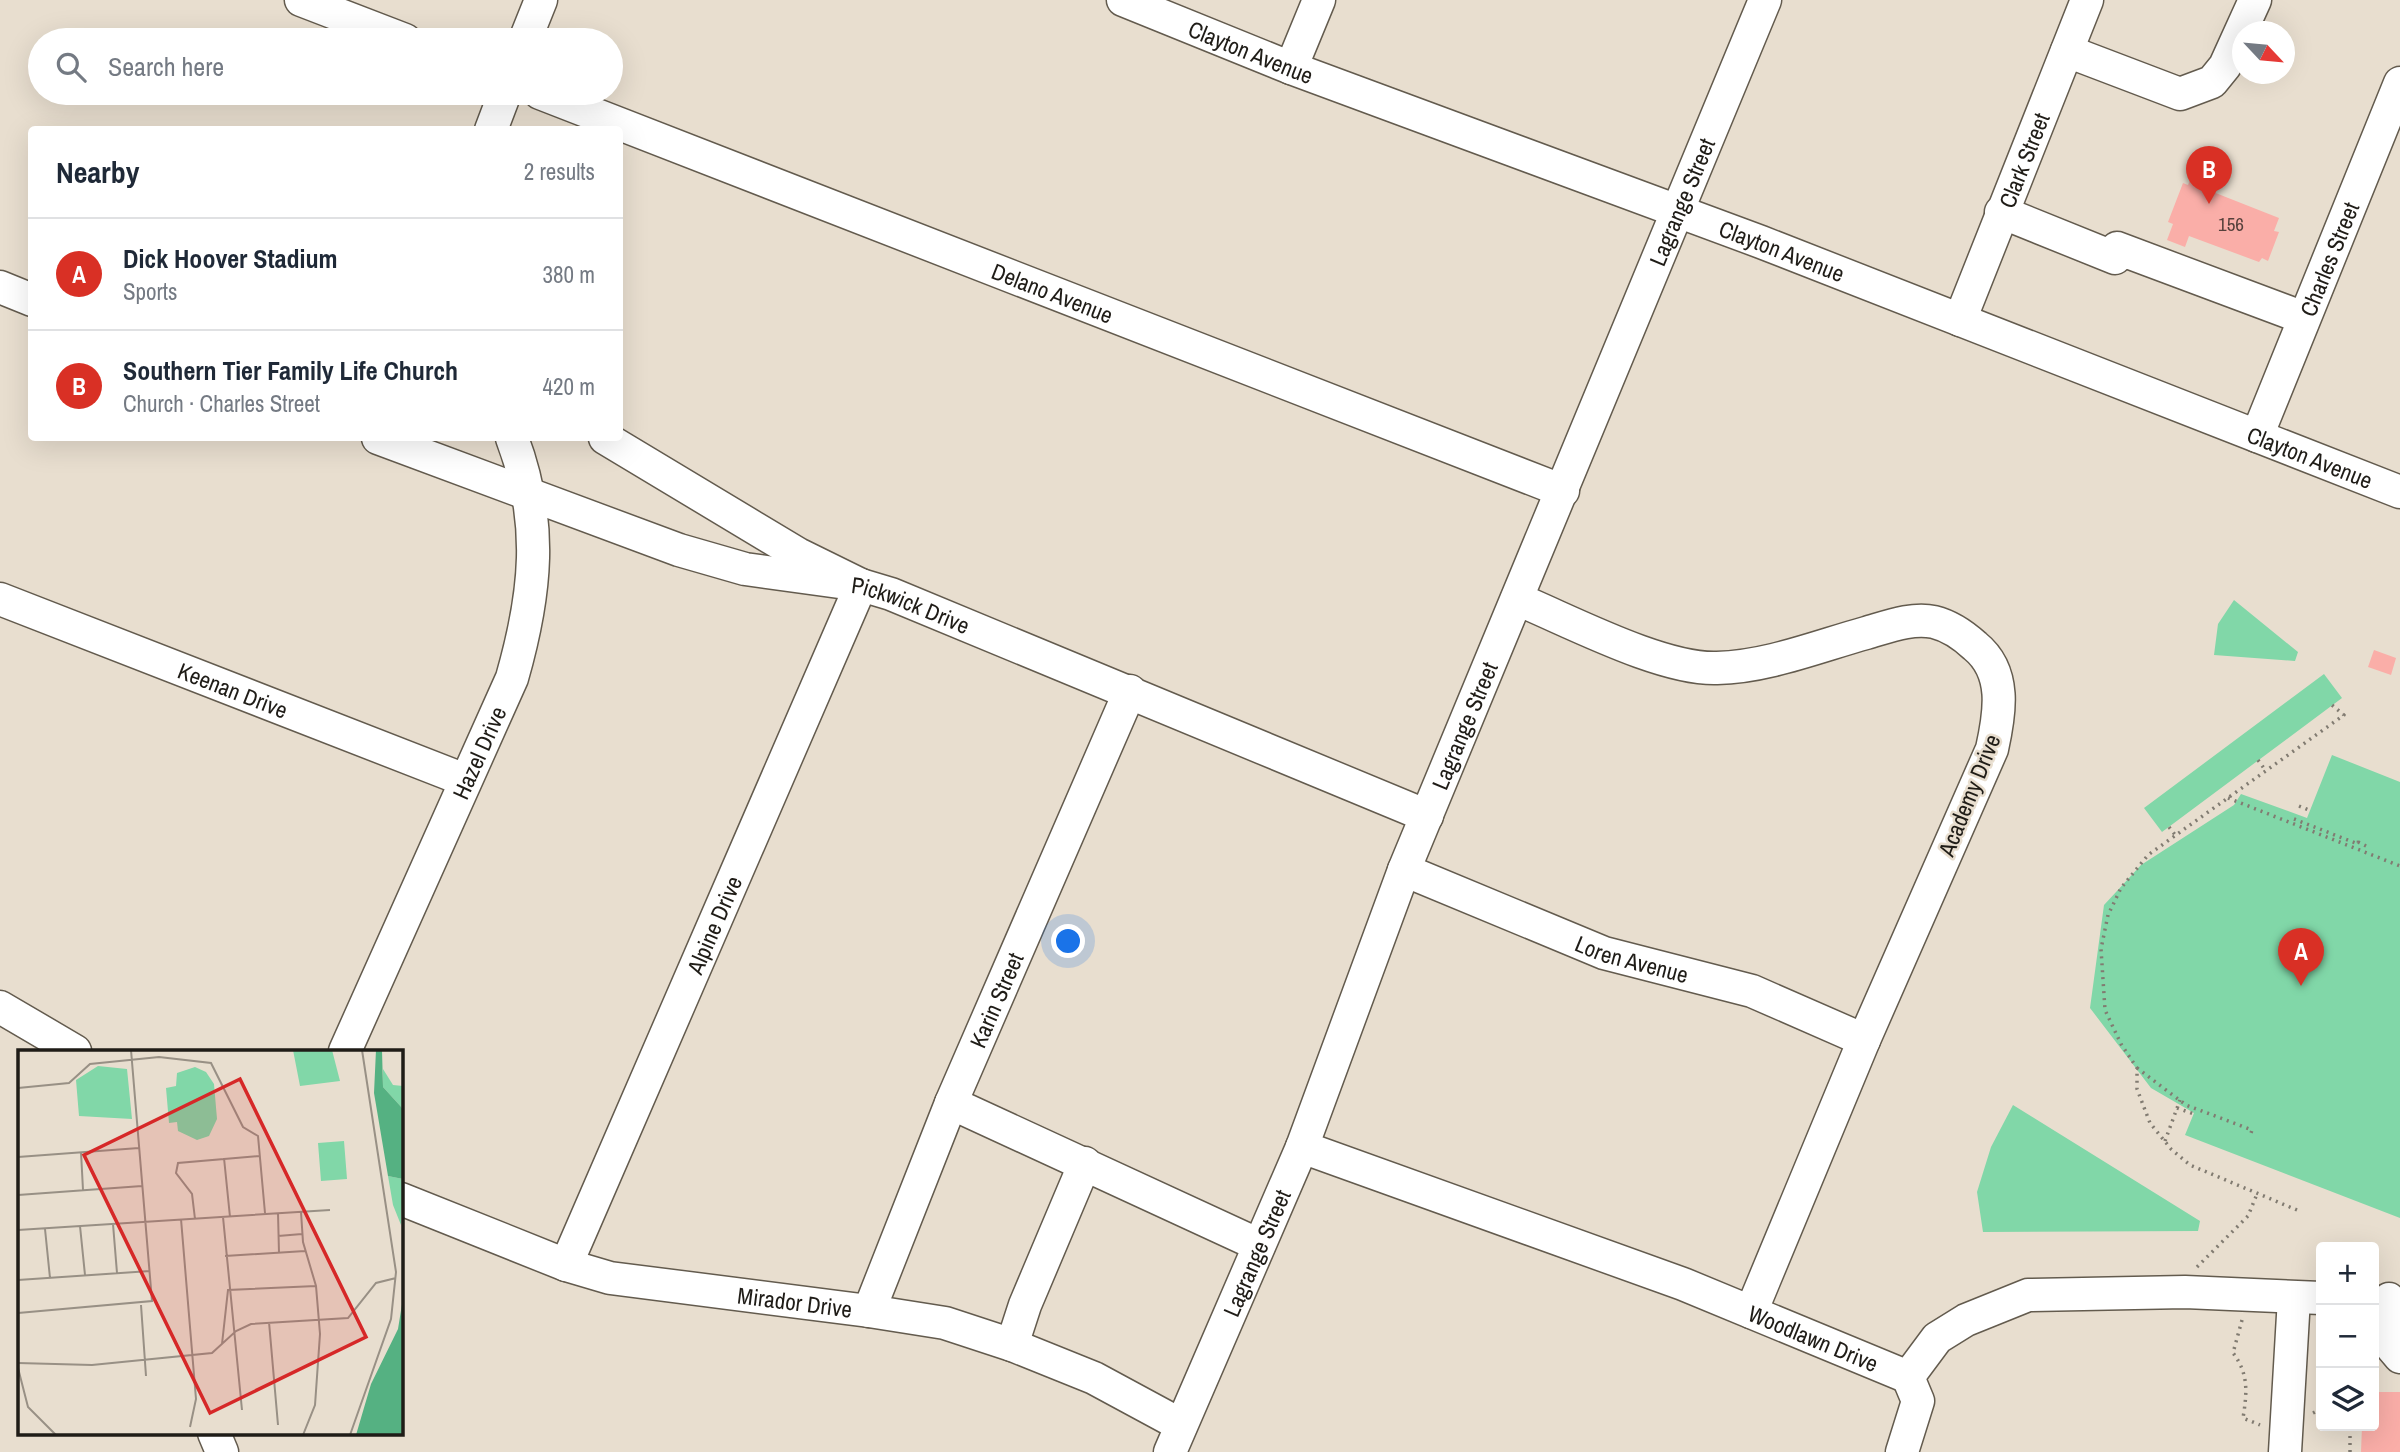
<!DOCTYPE html>
<html lang="en">
<head>
<meta charset="utf-8">
<style>
	:root { --surface:#fff; --page:#f2f2f3; --text:#1f2937; --muted:#747a83; --line:#e0e1e3; --accent:#d93025 }
	body { margin:0; font-family:"Archivo Narrow",sans-serif; background:var(--page); color:var(--text) }
	.controls { position:absolute; right:21px; bottom:21px; display:grid; overflow:hidden; border-radius:7px; box-shadow:0 7px 28px #0002 }
	.controls button { width:63px; height:63px; display:grid; place-items:center; padding:0; border:0; border-bottom:2px solid var(--line); background:var(--surface); color:var(--text); font:35px sans-serif }
	.compass { position:absolute; left:2232px; top:21px; width:63px; height:63px; border-radius:50%; background:var(--surface); box-shadow:0 7px 28px #0002; rotate:116deg }
	.you { position:absolute; left:1069px; top:942px; width:24px; height:24px; margin:-18px; border:5px solid #fff; border-radius:50%; background:#1a73e8; box-shadow:0 0 0 10px #1a73e833 }
	.badge { display:grid; place-items:center; width:46px; height:46px; border-radius:50%; background:var(--accent); color:#fff; font-size:23px; font-weight:700 }
	.pin { position:absolute; translate:-50% -58px; filter:drop-shadow(0 2px 4px #0008) }
	.pin::after { content:''; position:absolute; top:37px; width:24px; height:21px; background:inherit; clip-path:polygon(0 0,100% 0,50% 100%) }
	.list { margin:0; padding:0; list-style:none }
	h2 { display:flex; justify-content:space-between; align-items:center; height:91px; margin:0; padding:0 28px; font-size:30px }
	h2 small { font-size:23px; font-weight:400; color:var(--muted) }
	.list li { display:grid; grid-template-columns:46px 1fr auto; gap:21px; align-items:center; box-sizing:border-box; height:112px; padding:0 28px; border-top:2px solid var(--line) }
	.list b { display:block; font-size:26px; white-space:nowrap }
	.list p { margin:0; font-size:23px; white-space:nowrap; color:var(--muted) }
	.list em { font-size:23px; font-style:normal; color:var(--muted) }
	.icon { flex:none; width:38px; height:38px; fill:none; stroke:currentColor; stroke-width:2; stroke-linecap:round; stroke-linejoin:round }
	.map { position:relative; flex:none; width:2400px; height:1452px; overflow:hidden }
	.search { position:absolute; background:var(--surface); box-shadow:0 7px 28px #0002; left:28px; top:28px; width:595px; height:77px; display:flex; align-items:center; gap:18px; box-sizing:border-box; padding:0 24px; border-radius:38px; color:var(--muted); font-size:26px }
	.panel { position:absolute; background:var(--surface); box-shadow:0 7px 28px #0002; left:28px; top:126px; width:595px; height:315px; border-radius:7px }
	.map>svg:first-child { display:block }
	.green { fill:#81d7a8 }
	.building { fill:#faaea8 }
	.lines { fill:none; stroke-linecap:round; stroke-linejoin:round }
	.minor-casing { stroke:#635b4e; stroke-width:35 }
	.path { stroke:#817b71; stroke-width:3.5; stroke-dasharray:2 5; stroke-linecap:butt }
	.minor { stroke:#fff; stroke-width:32 }
	.labels { text-anchor:middle; dominant-baseline:central; stroke-width:5; stroke-linejoin:round; paint-order:stroke }
	.number-label { font-size:19px; fill:#56403b }
	.street-label { font-size:23px; fill:#1f1c17; stroke:#e8decf }
	.inset-road { fill:none; stroke:#989085; stroke-width:2 }
	.view { fill:#d62828; fill-opacity:0.15; stroke:#d62828; stroke-width:3.5 }
	.inset-edge { fill:none; stroke:#1f1c17; stroke-width:3.5 }
</style>
</head>
<body>
<div class="map">
<svg width="2400" height="1452" viewBox="0 0 2400 1452">
	<rect width="100%" height="100%" fill="#e8decf"/>
	<path class="green" d="M2234,600L2298,652L2295,661L2214,655L2218,624Z
		M2324,674L2342,698L2162,832L2144,808Z
		M2332,755L2400,782V1218L2185,1135L2194,1113L2151,1088L2090,1008L2104,905L2141,865L2234,805L2241,794L2307,818Z
		M2013,1105L2200,1221L2198,1231L1983,1232L1977,1192L1991,1147Z"/>
	<path class="building" d="M2193,173L2212,180L2208,190L2279,218L2274,231L2279,232L2268,261L2262,258L2259,262L2189,236L2185,247L2167,240L2173,224L2168,222L2183,183L2188,185Z
		M2374,650L2396,658L2391,675L2368,667Z
		M2374,1392H2400V1452H2361L2362,1426H2374Z"/>
	<g class="lines">
		<g class="minor-casing">
			<g id="minor">
				<path d="M301,0L405,40"/>
				<path id="s1" d="M1123,0L1291,68L1761,242L2400,492"/>
				<path d="M525,40L541,0"/>
				<path d="M2067,51L2180,94L2212,82L2225,66L2255,0"/>
				<path d="M1291,68L1319,0"/>
				<path id="s2" d="M540,93L1563,491"/>
				<path d="M491,130L505,93"/>
				<path d="M2001,212L2115,258L2117,248L2304,318"/>
				<path d="M0,287L32,300"/>
				<path id="s3" d="M1960,320L2087,0"/>
				<path id="s4" d="M2257,436L2400,83"/>
				<path id="s5" d="M378,438L679,550L745,569L861,585L891,594L1427,816"/>
				<path id="s6" d="M0,599L465,780"/>
				<path d="M1517,599C1570,621 1662,670 1717,668C1767,667 1819,646 1866,633C1887,627 1912,617 1934,622C1950,626 1963,635 1975,646C2007,672 2000,713 1992,749L1864,1040L1751,1312"/>
				<path id="s7" d="M1404,870L1604,953L1752,991L1864,1040"/>
				<path d="M0,1007L75,1051"/>
				<path id="s8" d="M345,1051L512,678C536,594 544,522 512,438"/>
				<path d="M951,1103L1259,1245"/>
				<path id="s9" d="M1302,1147L1683,1284L1908,1377L1937,1338L1966,1320L2028,1295L2185,1292L2321,1298"/>
				<path id="s10" d="M401,1199L566,1265L610,1278L869,1311L945,1323L1012,1345L1094,1378L1181,1425"/>
				<path id="s11" d="M566,1265L861,585L798,554L605,438"/>
				<path d="M2389,1299V1344L2400,1357"/>
				<path id="s12" d="M869,1311L951,1103L1130,691"/>
				<path d="M1012,1345L1025,1305L1085,1163"/>
				<path d="M214,1433L222,1452"/>
				<path id="s13" d="M1170,1452L1302,1147L1404,870L1765,0"/>
				<path d="M1902,1452L1918,1401L1908,1377"/>
				<path d="M2285,1452L2294,1298"/>
			</g>
		</g>
		<path class="path" d="M2258,760L2266,771
			M2228,798L2400,866
			M2299,806L2311,811
			M2294,819L2358,844L2359,838
			M2169,827L2176,836
			M2358,842L2368,847
			M2137,1068L2186,1105L2252,1130L2250,1136
			M2177,1108L2194,1114
			M2165,1141L2180,1100
			M2297,1210L2190,1165L2171,1149L2150,1123L2137,1089V1068L2121,1044L2105,1010L2101,949L2108,915L2121,888L2148,855L2344,715L2332,705
			M2197,1267L2248,1216L2257,1194
			M2242,1320L2233,1353C2249,1374 2247,1393 2243,1418L2260,1425
			M2313,1413L2321,1409
			M2350,1452V1426"/>
		<use href="#minor" class="minor"/>
	</g>
	<g class="labels">
		<g class="number-label">
			<text x="2231" y="224">156</text>
		</g>
		<g class="street-label">
			<text stroke="none"><textPath href="#s1" startOffset="138">Clayton Avenue</textPath></text>
			<text stroke="none"><textPath href="#s3" startOffset="172">Clark Street</textPath></text>
			<text stroke="none"><textPath href="#s13" startOffset="1351">Lagrange Street</textPath></text>
			<text stroke="none"><textPath href="#s1" startOffset="705">Clayton Avenue</textPath></text>
			<text stroke="none"><textPath href="#s4" startOffset="191">Charles Street</textPath></text>
			<text stroke="none"><textPath href="#s2" startOffset="550">Delano Avenue</textPath></text>
			<text stroke="none"><textPath href="#s1" startOffset="1272">Clayton Avenue</textPath></text>
			<text stroke="none"><textPath href="#s5" startOffset="560">Pickwick Drive</textPath></text>
			<text stroke="none"><textPath href="#s6" startOffset="250">Keenan Drive</textPath></text>
			<text stroke="none"><textPath href="#s13" startOffset="784">Lagrange Street</textPath></text>
			<text stroke="none"><textPath href="#s8" startOffset="327">Hazel Drive</textPath></text>
			<text transform="translate(1969 795) rotate(-68)">Academy Drive</text>
			<text stroke="none"><textPath href="#s11" startOffset="371">Alpine Drive</textPath></text>
			<text stroke="none"><textPath href="#s7" startOffset="245">Loren Avenue</textPath></text>
			<text stroke="none"><textPath href="#s12" startOffset="336">Karin Street</textPath></text>
			<text stroke="none"><textPath href="#s13" startOffset="217">Lagrange Street</textPath></text>
			<text stroke="none"><textPath href="#s10" startOffset="410">Mirador Drive</textPath></text>
			<text stroke="none"><textPath href="#s9" startOffset="546">Woodlawn Drive</textPath></text>
		</g>
	</g>
	<g transform="translate(18 1050)">
		<rect width="385" height="385" fill="#e8decf"/>
		<path d="M275,0H314L322,31L282,36ZM80,16L109,19L114,69L61,66L58,30ZM177,17L188,22L196,34L199,69L191,86L179,90L160,81L159,72L151,73L148,38L158,36L159,23ZM365,19L375,35L385,36V59L365,37ZM326,91L329,129L303,131L300,93ZM370,126L385,129L383,175L375,155Z" fill="#81d7a8"/>
		<path d="M358,0H364L365,37L385,59V129L370,126L356,43ZM385,248V385H338L353,334L380,279Z" fill="#55b182"/>
		<path class="inset-road" d="M0,38L51,33L72,14L141,7L193,13L225,77L240,86L247,163M63,102L65,140M0,107L121,98M206,108L212,167M0,145L124,136M283,162L285,192L298,236L302,284L297,355L285,385M260,163L261,203M205,167L224,360M163,169L178,349L172,377M177,169L174,144L158,123L160,113L241,106M95,174L99,223M62,176L67,225M27,179L32,228M0,180L312,160M260,186L284,184M207,206L287,201M0,230L132,221M123,255L128,326M0,263L134,251L113,0M251,272L260,375M204,294L210,240L298,236M0,313L74,315L194,303L218,281L233,274L330,268L358,233L378,228M0,318L10,357L38,385M332,385L373,269L378,222L344,0"/>
		<path class="view" d="M222,29L348,287L192,363L66,105Z"/>
		<rect width="385" height="385" class="inset-edge"/>
	</g>
</svg>
<div class="controls">
<button>+</button>
<button>−</button>
<button><svg class="icon" aria-label="layers" viewBox="0 0 24 24"><path d="M12 4l9 5-9 5-9-5zM3 14l9 5 9-5"/></svg></button>
</div>
<svg class="compass" viewBox="-18 -18 36 36"><path d="M0-13l5 13h-10z" fill="#e53935"/><path d="M0 13l5-13h-10z" fill="#747a83"/></svg>
<div class="you"></div>
<div class="pin badge" style="left:2301px;top:986px">A</div>
<div class="pin badge" style="left:2209px;top:204px">B</div>
<div class="search"><svg class="icon" aria-label="search" viewBox="0 0 24 24"><circle cx="10" cy="10" r="6"/><path d="M15 15l6 6"/></svg>Search here</div>
<section class="panel">
<h2>Nearby<small>2 results</small></h2>
<ul class="list">
<li><span class="badge">A</span><div><b>Dick Hoover Stadium</b><p>Sports</p></div><em>380 m</em></li>
<li><span class="badge">B</span><div><b>Southern Tier Family Life Church</b><p>Church · Charles Street</p></div><em>420 m</em></li>
</ul>
</section>
</div>
</body>
</html>
